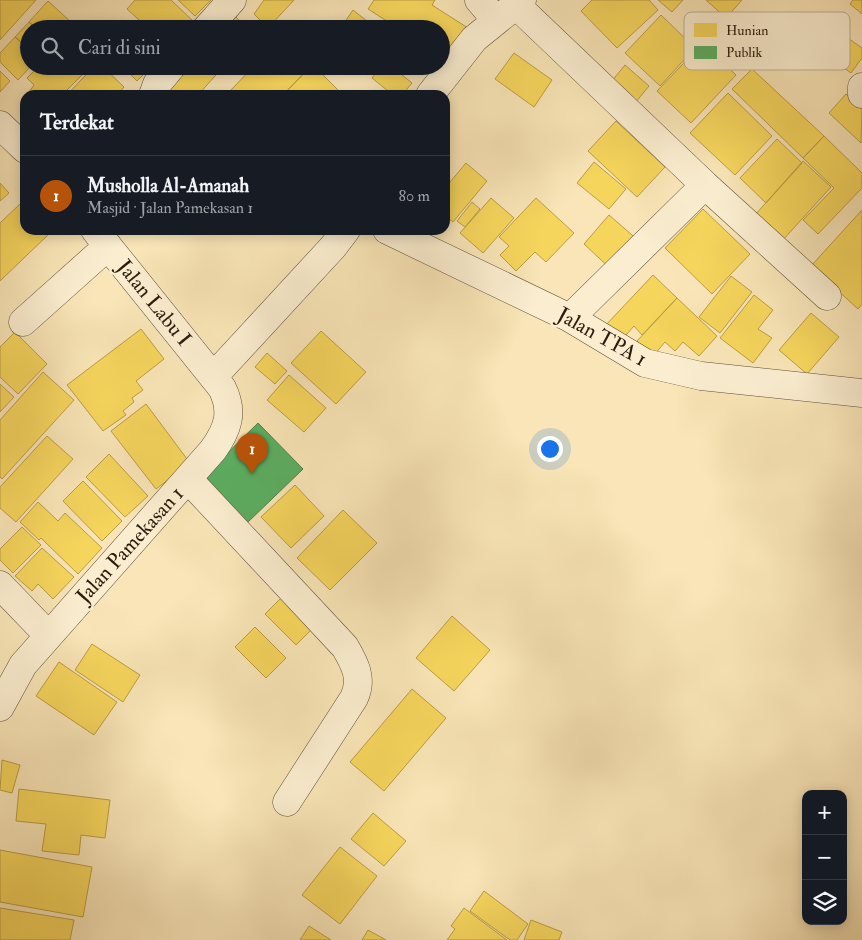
<!DOCTYPE html>
<html lang="id">
<head>
<meta charset="utf-8">
<style>
	:root { --surface:#171b24; --page:#242831; --text:#f1f3f6; --muted:#9ea1a6; --line:#363941; --accent:#b45309 }
	body { margin:0; font-family:"IM FELL Double Pica",serif; background:var(--page); color:var(--text) }
	.controls { position:absolute; right:15px; bottom:15px; display:grid; overflow:hidden; border-radius:10px; box-shadow:0 2px 12px #0003 }
	.controls button { width:45px; height:45px; display:grid; place-items:center; padding:0; border:0; border-bottom:1px solid var(--line); background:var(--surface); color:var(--text); font:25px sans-serif }
	.you { position:absolute; left:549px; top:448px; width:18px; height:18px; margin:-12px; border:4px solid #fff; border-radius:50%; background:#1a73e8; box-shadow:0 0 0 8px #1a73e833 }
	.badge { display:grid; place-items:center; width:32px; height:32px; border-radius:50%; background:var(--accent); color:#fff; font-size:16px; font-weight:700 }
	.pin { position:absolute; translate:-50% -41px; filter:drop-shadow(0 1px 2px #0008) }
	.pin::after { content:''; position:absolute; top:26px; width:18px; height:15px; background:inherit; clip-path:polygon(0 0,100% 0,50% 100%) }
	.list { margin:0; padding:0; list-style:none }
	h2 { display:flex; justify-content:space-between; align-items:center; height:65px; margin:0; padding:0 20px; font-size:21px }
	h2 small { font-size:16px; font-weight:400; color:var(--muted) }
	.list li { display:grid; grid-template-columns:32px 1fr auto; gap:15px; align-items:center; box-sizing:border-box; height:80px; padding:0 20px; border-top:1px solid var(--line) }
	.list b { display:block; font-size:19px; white-space:nowrap }
	.list p { margin:0; font-size:16px; white-space:nowrap; color:var(--muted) }
	.list em { font-size:16px; font-style:normal; color:var(--muted) }
	.icon { flex:none; width:28px; height:28px; fill:none; stroke:currentColor; stroke-width:2; stroke-linecap:round; stroke-linejoin:round }
	.map { position:relative; flex:none; width:862px; height:940px; overflow:hidden }
	.search { position:absolute; background:var(--surface); box-shadow:0 2px 12px #0003; left:20px; top:20px; width:430px; height:55px; display:flex; align-items:center; gap:12px; box-sizing:border-box; padding:0 18px; border-radius:28px; color:var(--muted); font-size:19px }
	.panel { position:absolute; background:var(--surface); box-shadow:0 2px 12px #0003; left:20px; top:90px; width:430px; height:145px; border-radius:15px }
	.map>svg:first-child { display:block }
	.homes { fill:#f6d55c; stroke:#b99d44 }
	.public { fill:#5aae61; stroke:#4c8248 }
	.lines { fill:none; stroke-linecap:round; stroke-linejoin:round }
	.minor-casing { stroke:#5e4e38; stroke-width:29 }
	.minor { stroke:#fbeed0; stroke-width:28 }
	.labels { text-anchor:middle; dominant-baseline:central; stroke-width:5; stroke-linejoin:round; paint-order:stroke }
	.street-label { font-size:21px; fill:#2b1b0d; stroke:#fbeed0 }
	.key { fill:#fbeed0; stroke:#bdaf96; stroke-width:1 }
	.key-label { font-size:14px; fill:#2b1b0d }
</style>
</head>
<body>
<div class="map">
<svg width="862" height="940" viewBox="0 0 862 940">
	<rect width="100%" height="100%" fill="#f9e5b7"/>
	<filter id="stains"><feTurbulence type="fractalNoise" baseFrequency=".004" numOctaves="4"/><feColorMatrix values="0 0 0 0 .2 0 0 0 0 .09 0 0 0 0 .02 0 0 0 .5 -.17"/></filter>
	<radialGradient id="worn" r=".72"><stop offset=".6" stop-color="#630" stop-opacity="0"/><stop offset="1" stop-color="#630" stop-opacity=".3"/></radialGradient>
	<path class="homes" d="M0,0H36L0,40Z
		M135,0H171L193,21L185,29H149L127,9Z
		M178,0H211L195,16Z
		M264,0H294L268,28L254,14Z
		M374,0H435L432,5L468,28L448,60L441,55V29H399L368,9Z
		M592,0H649L658,10L617,48L581,11Z
		M658,0H683L672,12Z
		M706,0H742L726,18Z
		M853,0H862V14L850,4Z
		M48,1L72,23L66,29H37L29,22Z
		M353,10L377,29H340Z
		M234,15L248,29H221Z
		M661,15L695,48L660,86L625,53Z
		M29,22L37,29H29V49L15,37Z
		M828,24L862,48V58L851,73L812,45Z
		M15,37L29,49V66H31L18,80L0,62V53Z
		M703,43L736,75L691,123L657,91Z
		M514,53L552,80L534,107L495,79Z
		M625,65L649,86L635,103L611,82Z
		M39,66H88L90,67L62,95H27L34,85L27,78Z
		M94,66H102L124,87L117,95H67Z
		M122,66H152L137,81Z
		M183,66H224L198,95H175L165,85Z
		M254,66H311L283,95H230L228,93Z
		M311,66H314L343,95H283Z
		M357,66H374L368,75Z
		M381,66H391L412,83L402,95H393L372,78Z
		M752,69L824,136L803,158L732,89Z
		M0,71L10,81L0,92Z
		M728,93L772,136L735,175L690,133Z
		M846,94L862,109L861,143L829,113Z
		M616,121L665,167L637,197L588,151Z
		M824,136L862,173V188L818,234L803,220L834,188L803,158Z
		M777,139L802,163L766,203L740,178Z
		M803,161L831,187L782,241L755,215Z
		M594,162L626,189L609,209L577,183Z
		M466,163L487,181L453,222L445,216V188Z
		M0,183L9,193L0,201Z
		M491,198L514,218L483,253L460,233Z
		M536,198L574,233L546,262L535,252L516,271L500,255L509,246L499,237Z
		M472,202L480,209L465,227L457,221Z
		M21,203L25,207V230H47L50,233L0,281V223Z
		M703,209L750,254L712,294L665,248Z
		M862,210V304L858,309L811,266Z
		M609,215L640,242L614,272L584,244Z
		M653,275L677,298L642,335L634,326L620,342L604,327Z
		M731,276L752,292L720,333L699,317Z
		M754,295L773,310L758,329L772,338L753,363L720,338Z
		M677,298L717,336L699,356L683,342L675,351L665,342L653,356L637,341Z
		M811,313L839,337L807,374L779,350Z
		M141,329L164,359L136,381L143,390L132,398L134,402L123,411L126,415L103,431L67,385Z
		M321,331L366,372L336,404L291,363Z
		M15,332L47,364L18,394L0,377V347Z
		M267,353L287,371L275,384L255,367Z
		M43,372L74,400L2,479L0,477V420Z
		M289,375L326,408L304,432L267,400Z
		M0,384L14,397L0,412Z
		M146,404L190,463L156,489L111,431Z
		M47,436L73,459L16,522L0,508V487Z
		M109,454L148,496L125,517L86,477Z
		M83,481L122,521L102,541L63,501Z
		M295,485L324,516L291,548L261,517Z
		M38,502L58,521L65,513L102,548L78,574L41,538L39,540L20,522Z
		M343,510L377,543L330,590L297,558Z
		M22,527L41,545L13,573L0,560V549Z
		M42,548L74,577L53,599L38,584L32,591L15,576Z
		M286,593L317,624L296,645L265,614Z
		M452,616L490,650L454,691L416,658Z
		M255,627L286,658L266,678L235,647Z
		M92,644L140,675L123,702L75,670Z
		M59,662L117,702L94,735L36,696Z
		M412,689L446,718L384,791L350,762Z
		M2,760L20,765L12,793L0,790Z
		M19,789L110,800L105,838L81,835L79,855L42,851L46,824L16,821Z
		M373,813L406,841L384,866L351,839Z
		M340,847L377,876L340,924L302,895Z
		M0,850L92,867L83,917L0,902Z
		M484,891L528,924L517,940H510L470,911Z
		M0,908L74,920L70,940H0Z
		M464,908L507,940H447L455,929L451,926Z
		M531,920L562,932L559,940H524Z
		M309,926L331,940H300Z
		M368,930L386,940H362Z"/>
	<path class="public" d="M258,423L303,469L246,524L201,479Z"/>
	<g class="lines">
		<g class="minor-casing">
			<path id="minor" d="M479,0L495,19
				M515,4L705,185L827,296
				M206,29L232,0
				M862,87V94
				M153,95L157,84L172,66
				M430,95L474,39L522,0
				M0,125L25,149
				M387,230L570,318L645,363L701,376L862,393
				M570,318L705,185
				M23,322L108,246
				M213,377L333,247L346,230
				M189,480L345,647C355,664 363,679 354,698L287,802
				M0,585L48,635
				M0,707L23,665L213,450C228,429 234,412 222,388L95,230"/>
		</g>
		<use href="#minor" class="minor"/>
	</g>
	<g class="labels">
		<g class="street-label">
			<text transform="translate(154 303) rotate(51)">Jalan Labu I</text>
			<text transform="translate(602 337) rotate(29)">Jalan TPA 1</text>
			<text transform="translate(130 545) rotate(-48)">Jalan Pamekasan 1</text>
		</g>
	</g>
	<rect x="684" y="12" width="166" height="58" rx="8" class="key"/>
	<rect x="694" y="23" width="23" height="14" fill="#f6d55c"/>
	<rect x="694" y="46" width="23" height="13" fill="#5aae61"/>
	<g class="key-label">
		<text x="726" y="35">Hunian</text>
		<text x="726" y="57">Publik</text>
	</g>
	<rect width="100%" height="100%" filter="url(#stains)"/>
	<rect width="100%" height="100%" fill="url(#worn)"/>
</svg>
<div class="controls">
<button>+</button>
<button>−</button>
<button><svg class="icon" aria-label="layers" viewBox="0 0 24 24"><path d="M12 4l9 5-9 5-9-5zM3 14l9 5 9-5"/></svg></button>
</div>
<div class="you"></div>
<div class="pin badge" style="left:252px;top:474px">1</div>
<div class="search"><svg class="icon" aria-label="search" viewBox="0 0 24 24"><circle cx="10" cy="10" r="6"/><path d="M15 15l6 6"/></svg>Cari di sini</div>
<section class="panel">
<h2>Terdekat<small></small></h2>
<ul class="list">
<li><span class="badge">1</span><div><b>Musholla Al-Amanah</b><p>Masjid · Jalan Pamekasan 1</p></div><em>80 m</em></li>
</ul>
</section>
</div>
</body>
</html>
